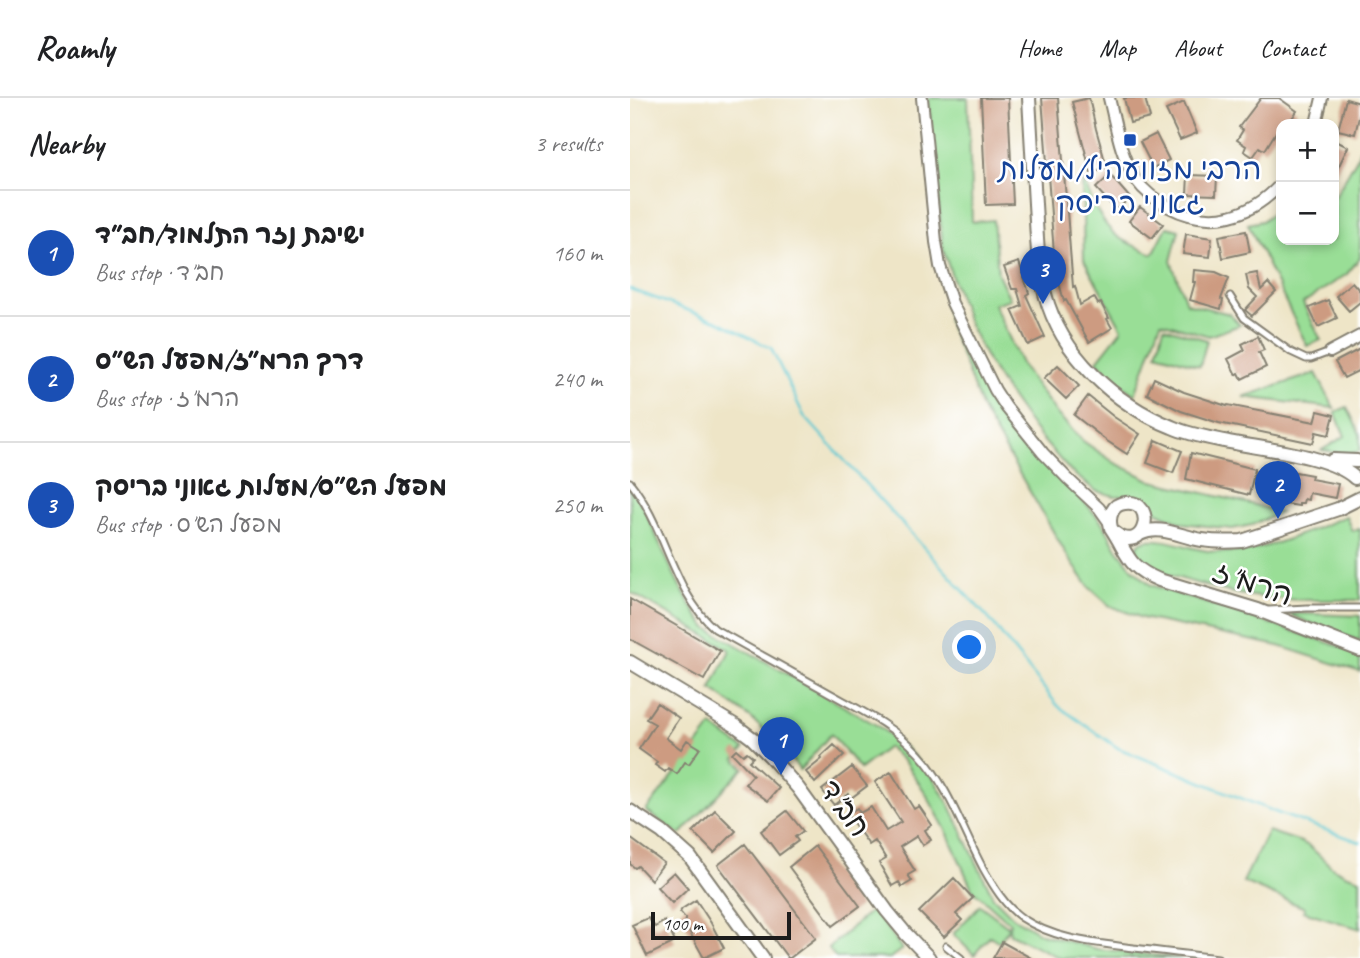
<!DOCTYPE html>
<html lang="en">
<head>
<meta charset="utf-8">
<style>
	:root { --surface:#fff; --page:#f2f2f2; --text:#202124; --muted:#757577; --line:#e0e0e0; --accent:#d1495b }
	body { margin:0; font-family:Caveat,"Playpen Sans Hebrew",sans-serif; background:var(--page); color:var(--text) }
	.controls { position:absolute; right:21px; top:21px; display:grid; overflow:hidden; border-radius:14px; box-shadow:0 4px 10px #0003 }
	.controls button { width:63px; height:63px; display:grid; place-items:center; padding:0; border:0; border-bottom:2px solid var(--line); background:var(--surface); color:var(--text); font:35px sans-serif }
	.scale { position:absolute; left:21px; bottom:18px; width:140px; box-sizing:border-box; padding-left:7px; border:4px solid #1c1c1c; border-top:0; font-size:19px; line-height:24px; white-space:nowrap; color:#1c1c1c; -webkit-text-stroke:5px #fff; paint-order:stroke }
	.you { position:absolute; left:340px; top:550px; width:24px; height:24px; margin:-18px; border:5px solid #fff; border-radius:50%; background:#1a73e8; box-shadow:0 0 0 10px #1a73e833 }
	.badge { display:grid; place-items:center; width:46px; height:46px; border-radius:50%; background:var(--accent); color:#fff; font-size:23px; font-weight:700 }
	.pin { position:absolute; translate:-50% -58px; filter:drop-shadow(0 2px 4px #0008) }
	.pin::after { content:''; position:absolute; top:37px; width:24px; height:21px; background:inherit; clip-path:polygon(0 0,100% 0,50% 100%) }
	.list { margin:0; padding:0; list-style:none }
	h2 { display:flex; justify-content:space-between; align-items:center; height:91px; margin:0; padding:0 28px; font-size:30px }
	h2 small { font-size:23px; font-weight:400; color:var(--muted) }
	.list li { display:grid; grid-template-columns:46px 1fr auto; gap:21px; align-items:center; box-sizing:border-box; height:126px; padding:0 28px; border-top:2px solid var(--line) }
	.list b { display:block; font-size:26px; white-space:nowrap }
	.list p { margin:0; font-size:23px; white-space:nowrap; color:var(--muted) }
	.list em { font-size:23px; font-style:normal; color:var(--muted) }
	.map { position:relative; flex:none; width:730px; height:860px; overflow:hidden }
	header { display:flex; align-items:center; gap:42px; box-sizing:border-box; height:98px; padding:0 35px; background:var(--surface); border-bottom:2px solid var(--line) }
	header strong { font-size:33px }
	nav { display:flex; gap:38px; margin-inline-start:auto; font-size:24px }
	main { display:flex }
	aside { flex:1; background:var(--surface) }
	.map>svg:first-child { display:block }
	.green { fill:#99de96; stroke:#5a7d59; stroke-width:2 }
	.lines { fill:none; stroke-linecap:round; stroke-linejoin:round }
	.stream { stroke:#5ac7d0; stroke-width:2.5 }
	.building { fill:#cd9b81 }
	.service-casing { stroke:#858072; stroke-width:9 }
	.minor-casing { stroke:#858072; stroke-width:14 }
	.tertiary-casing { stroke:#858072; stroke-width:16 }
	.service { stroke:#fff; stroke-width:5 }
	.minor { stroke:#fff; stroke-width:10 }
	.tertiary { stroke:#fff; stroke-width:12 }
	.transit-dot { fill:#1a4fb4; stroke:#fff; stroke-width:2.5 }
	.labels { text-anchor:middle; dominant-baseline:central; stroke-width:5; stroke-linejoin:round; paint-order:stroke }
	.transit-label { font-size:30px; fill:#164399; stroke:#fff }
	.street-label { font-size:30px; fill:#1c1c1c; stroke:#fff }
</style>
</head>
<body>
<header>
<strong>Roamly</strong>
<nav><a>Home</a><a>Map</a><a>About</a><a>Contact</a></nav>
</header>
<main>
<aside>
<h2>Nearby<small>3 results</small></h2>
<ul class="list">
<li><span class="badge" style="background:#1a4fb4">1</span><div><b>ישיבת נזר התלמוד/חב״ד</b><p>Bus stop · חב&quot;ד</p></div><em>160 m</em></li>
<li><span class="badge" style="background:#1a4fb4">2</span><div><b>דרך הרמ״ז/מפעל הש״ס</b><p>Bus stop · הרמ&quot;ז</p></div><em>240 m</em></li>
<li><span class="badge" style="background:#1a4fb4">3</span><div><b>מפעל הש״ס/מעלות גאוני בריסק</b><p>Bus stop · מפעל הש&quot;ס</p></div><em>250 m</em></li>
</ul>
</aside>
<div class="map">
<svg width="730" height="860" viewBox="0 0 730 860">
	<rect width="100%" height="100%" fill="#fff"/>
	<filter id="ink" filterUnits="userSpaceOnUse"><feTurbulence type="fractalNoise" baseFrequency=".0143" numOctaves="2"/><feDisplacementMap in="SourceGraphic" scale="14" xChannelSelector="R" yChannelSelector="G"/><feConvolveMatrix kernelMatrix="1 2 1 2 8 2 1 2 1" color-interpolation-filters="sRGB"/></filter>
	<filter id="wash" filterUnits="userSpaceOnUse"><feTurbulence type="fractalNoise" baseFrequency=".00686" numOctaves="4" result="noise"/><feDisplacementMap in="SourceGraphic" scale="28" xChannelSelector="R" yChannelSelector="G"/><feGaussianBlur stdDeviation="1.57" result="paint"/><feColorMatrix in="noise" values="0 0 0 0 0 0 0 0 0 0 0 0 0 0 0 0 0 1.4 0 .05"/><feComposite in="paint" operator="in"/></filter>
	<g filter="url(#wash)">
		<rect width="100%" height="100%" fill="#eee5c7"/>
		<path class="green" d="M298,0H338L342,124L363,122L368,176L380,201L364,206L392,268L428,317L453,343L485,365L522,383L625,407L650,415L622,427L602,431L552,425L526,413L500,398H484L466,393L440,373L404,332L377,294L358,264L338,224L324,185L313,151Z
			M730,50V160L717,176L673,205L691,242L677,248L618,126L632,123L651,108V142H704V100L727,60Z
			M452,78C460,99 470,125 488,139C498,146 512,151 523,156L537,129L549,132L541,163L556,205L600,216L610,227L579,238L531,224L505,297L486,283L467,263L492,231L454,162Z
			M315,205L356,285L377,317L408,357L458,408L474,427L487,451L502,470L521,487L730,555V574L649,548L512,520L480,508L459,489L438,459L353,313L319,226Z
			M534,229L577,242L570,268L527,255Z
			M686,275L704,310L613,299Z
			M717,309L730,336V353C719,358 704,354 692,352L715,338L705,314Z
			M0,391C14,405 21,427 29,444C43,475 56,504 77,530L248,628L277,651L302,678L320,708L363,799L383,819L411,836L467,851L552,860H430L380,836L379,830L369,844L360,838L344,857L323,836L350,807L379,829L380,825L342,791L317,734L295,694L275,665L258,649L230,671L201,636L170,672L151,649L122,621L81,591L100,552L0,494Z
			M716,418L722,433L730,431V502C694,502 659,503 623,498C596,495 571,486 545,479C533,475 514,472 508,460C506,455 506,449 510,445C522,435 562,451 578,453C625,460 673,435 716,418Z
			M656,515L730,518V543L688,528Z
			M82,628L114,651L105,661L114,670L50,737L16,713Z
			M638,733L671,744L679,748L703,770L715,776L730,781V831L673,813L675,810L613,784Z
			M243,811L272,851L260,860H206L198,850Z"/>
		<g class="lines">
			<path class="stream" d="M0,191L90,224L141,250L174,318L360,522L428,608L488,650L650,716L730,744"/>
		</g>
		<g id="blocks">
			<path class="building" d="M351,0H378L383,106L356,107Z
				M412,0H428L443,189L445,188L450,207L464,199L468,206L471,205L479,220L477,221L482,230L459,244L436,202L434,203L428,181H426Z
				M459,0L466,31L477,70L461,75L442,4Z
				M494,0H515L520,20L500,25Z
				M631,0H649L667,13L658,26H651L635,52L630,49L623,59L614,53L616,48L607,42L613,32L609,29Z
				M716,1L730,5V15L725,36L708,32Z
				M554,4L567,35L550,42L536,12Z
				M526,36L539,62L523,70L510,44Z
				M704,42L718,49L704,78Z
				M480,77L500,100L486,112L466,90Z
				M558,77L587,78L586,97L557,96Z
				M510,109L533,126L522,140L499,123Z
				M616,133L620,154L593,160L589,138Z
				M556,136L582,140L580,159L553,156Z
				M389,164L399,195L396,197L415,239L398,247L382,212L392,208L387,191H382L374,169Z
				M564,172L586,174L599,180L591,201L593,202L591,211L560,202L565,184H563Z
				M627,175L631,192L638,185L646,194L622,218L615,212L627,199L619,191L616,177Z
				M722,184L730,193V204L719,213L706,198Z
				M698,202L707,220L688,229L679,210Z
				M628,238L634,252L629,254L636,269L612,281L609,275L606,277L598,261L615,252L612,246Z
				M730,251V272L714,280L705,264Z
				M428,267L449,288L436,301L414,280Z
				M524,280L554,294L597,308L598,307L685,324L688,313L704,317L699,337L686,334L683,345L589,325L551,313L517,296Z
				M458,298L484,319L510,336L497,356L477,343L444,317Z
				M526,342L552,353L543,375L517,365Z
				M561,355L625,371L619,397L556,381Z
				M660,373L682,377L681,381L708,386L705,400L679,395L678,402L674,401L673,405H669V408L649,405L650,398H653L655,392H657Z
				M0,501L90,553L74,582L0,541Z
				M27,605L49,620L36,640L51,651L57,642L70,650L59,666L55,664L47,676L38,670L35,674L25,667L27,664L9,651L25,626L16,621Z
				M204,647L214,657L185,685L176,674L192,661L191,659Z
				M106,651L113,657L117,654L123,659L119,663L149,690L138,703L115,686L123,677L102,655Z
				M222,669L237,688L221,700L218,696L204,707L192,692Z
				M261,674L284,711L289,708L302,727L295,732L301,742L293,747L287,738L270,749L285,773L278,777L282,783L272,789L269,784L262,788L249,765L256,761L245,743L239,747L217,716L227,710L230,715L241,709L256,733L271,724L245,684Z
				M85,712L106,733L84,755L63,734Z
				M157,713L173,733L165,739L168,743L149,757L131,733Z
				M0,740L34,765L21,782L8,768L5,770L0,766Z
				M115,746L186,840L160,860H158L88,767Z
				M185,748L230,808L203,828L159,769Z
				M44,774L58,790L42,805L27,789Z
				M324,780L343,800L326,816L332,822L314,839L289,814Z
				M66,802L81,825L94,850L74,860L54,824L56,821L50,814L52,811Z
				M18,820L25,829L35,823L45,844L17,858L2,827Z
				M372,844L401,860H363Z"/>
		</g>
	</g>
	<g filter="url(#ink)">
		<use href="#blocks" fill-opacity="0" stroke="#858072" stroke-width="2"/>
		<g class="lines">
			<g class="service-casing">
				<path id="service" d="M600,198L614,220L661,254L676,261H681L700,254
					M0,384C36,429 43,495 85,531C122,552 159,572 196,593C228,611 263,627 288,655C319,688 332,731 353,770C363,788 375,808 392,820C425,842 466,845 504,850C532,853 560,857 588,860
					M639,512L677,510H730
					M316,848L331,860"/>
			</g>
			<g class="minor-casing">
				<path id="minor" d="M292,0L306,144L310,168L322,205L365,292L376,309L413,355L438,381L469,410L479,424
					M479,0C486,28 490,58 506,82C514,93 527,103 539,109C581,131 620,119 651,86
					M686,26L692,0
					M700,254L730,238"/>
			</g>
			<g class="tertiary-casing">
				<path id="tertiary" d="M399,0C401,35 403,71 405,106C407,136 407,166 415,196C431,257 485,306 542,329C560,337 580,340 599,344C633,351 700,357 725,380
					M703,362L727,363
					M485,435C516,459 528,401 495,405C482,406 478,419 481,430C499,457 496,468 529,482L628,512L730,552
					M510,436C530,426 551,439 572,442C585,444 598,444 612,443L708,411L730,400
					M0,564L106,628L122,640L140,658L168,690L257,813L276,836L299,860
					M0,713L32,734L60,759L133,860"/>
			</g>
			<use href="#service" class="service"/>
			<use href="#minor" class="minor"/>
			<use href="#tertiary" class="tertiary"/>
		</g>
	</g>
	<rect class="transit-dot" x="493" y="35" width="14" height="14" rx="3.5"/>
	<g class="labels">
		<g class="transit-label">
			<text x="500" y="71">הרבי מזוועהיל/מעלות<tspan x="500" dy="34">גאוני בריסק</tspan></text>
		</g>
		<g class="street-label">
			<text transform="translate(623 485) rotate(19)">הרמ"ז</text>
			<text transform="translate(215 710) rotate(54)">חב"ד</text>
		</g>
	</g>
</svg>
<div class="controls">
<button>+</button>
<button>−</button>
</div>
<div class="scale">100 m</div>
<div class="you"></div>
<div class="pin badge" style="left:151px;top:677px;background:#1a4fb4">1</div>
<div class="pin badge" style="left:648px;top:421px;background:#1a4fb4">2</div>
<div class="pin badge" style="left:413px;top:206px;background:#1a4fb4">3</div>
</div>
</main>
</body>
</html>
